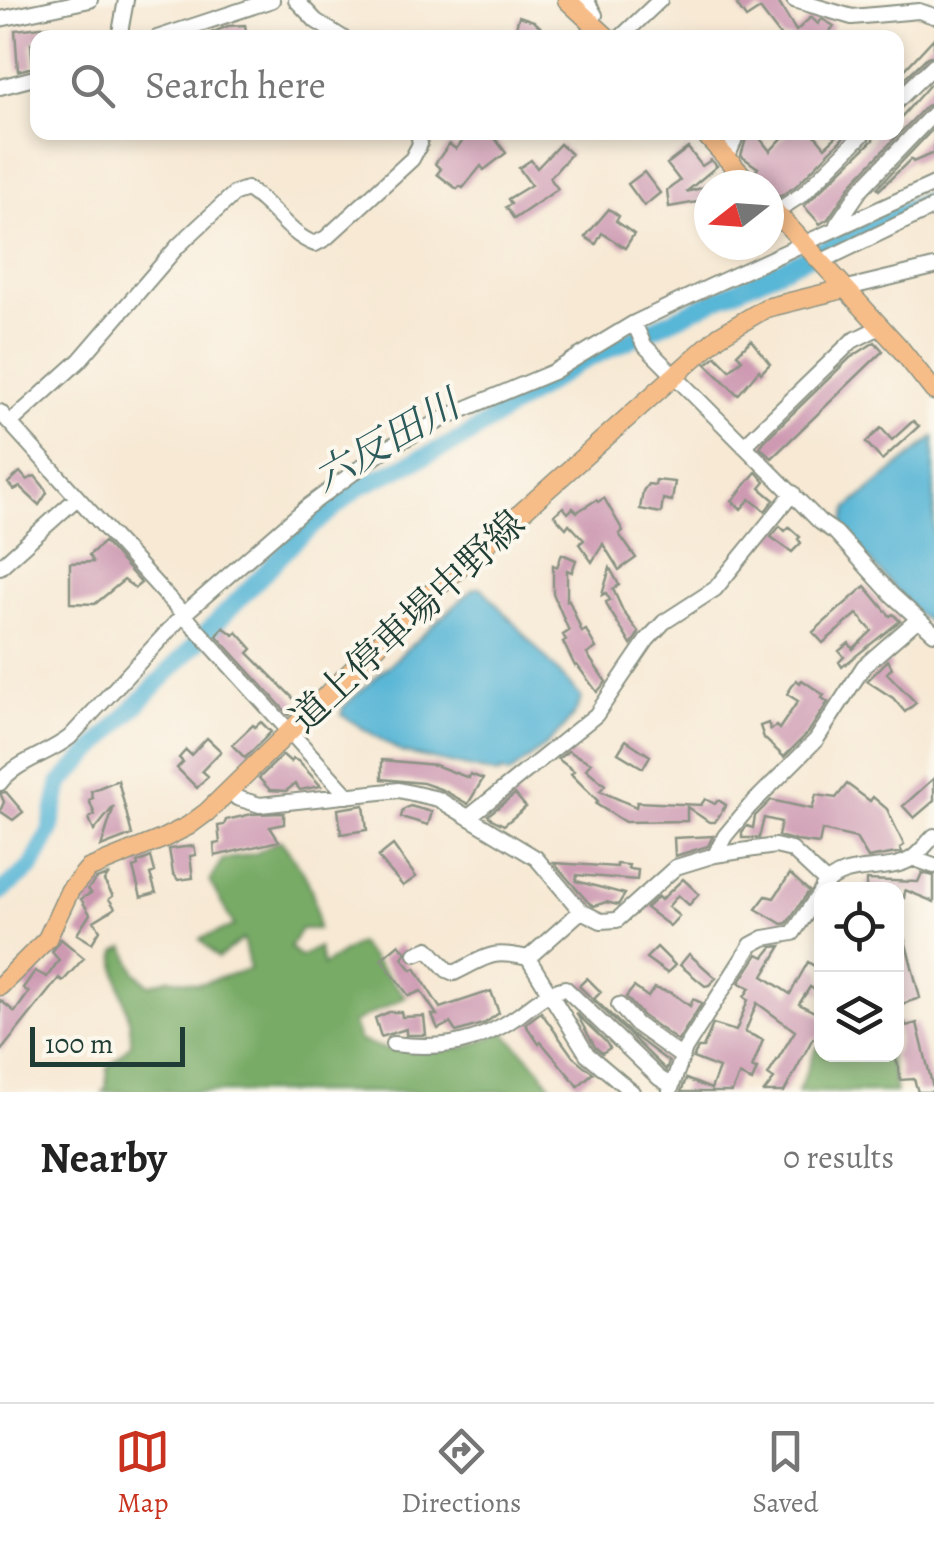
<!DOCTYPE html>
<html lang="en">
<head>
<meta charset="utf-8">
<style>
	:root { --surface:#fff; --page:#f2f2f2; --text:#222; --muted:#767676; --line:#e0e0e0; --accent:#c8321e }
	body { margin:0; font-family:Alegreya,"Noto Serif JP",serif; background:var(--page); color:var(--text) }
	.controls { position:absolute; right:30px; bottom:30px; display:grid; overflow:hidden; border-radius:20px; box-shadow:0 5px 15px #0003 }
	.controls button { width:90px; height:90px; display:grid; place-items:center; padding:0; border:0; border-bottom:2px solid var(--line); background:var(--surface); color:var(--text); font:50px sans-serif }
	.compass { position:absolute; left:694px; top:170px; width:90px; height:90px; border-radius:50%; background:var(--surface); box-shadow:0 5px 15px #0003; rotate:253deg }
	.scale { position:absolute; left:30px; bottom:25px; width:155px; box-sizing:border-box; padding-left:10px; border:5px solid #1f3d34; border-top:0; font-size:28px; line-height:35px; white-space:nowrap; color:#1f3d34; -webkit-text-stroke:8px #fbf7ec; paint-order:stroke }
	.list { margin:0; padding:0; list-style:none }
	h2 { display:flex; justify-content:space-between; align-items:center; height:130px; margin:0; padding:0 40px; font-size:42px }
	h2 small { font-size:32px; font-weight:400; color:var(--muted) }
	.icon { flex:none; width:55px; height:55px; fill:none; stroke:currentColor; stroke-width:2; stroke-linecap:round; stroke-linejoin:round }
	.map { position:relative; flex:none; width:934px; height:1092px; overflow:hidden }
	.search { position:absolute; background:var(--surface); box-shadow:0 5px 15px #0003; left:30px; right:30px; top:30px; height:110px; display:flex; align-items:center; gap:25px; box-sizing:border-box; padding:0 35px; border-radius:20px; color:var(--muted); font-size:38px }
	.sheet { height:310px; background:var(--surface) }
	nav { display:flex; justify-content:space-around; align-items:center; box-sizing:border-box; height:140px; border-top:2px solid var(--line); background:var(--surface); font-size:28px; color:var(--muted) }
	nav a { display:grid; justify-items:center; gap:5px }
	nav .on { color:var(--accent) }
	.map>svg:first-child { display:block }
	.forest { fill:#78ab66; stroke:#4c744d; stroke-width:2.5 }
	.water { fill:#58b6d6; stroke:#3c7a85; stroke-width:2.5 }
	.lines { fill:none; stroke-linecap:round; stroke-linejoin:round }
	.river { stroke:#58b6d6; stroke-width:18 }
	.building { fill:#cd9ab2 }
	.minor-casing { stroke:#8b9384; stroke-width:18 }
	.major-casing { stroke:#8b9384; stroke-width:21 }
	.minor { stroke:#fff; stroke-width:14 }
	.major { stroke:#f7bd88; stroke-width:18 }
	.labels { text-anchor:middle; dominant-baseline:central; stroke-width:8; stroke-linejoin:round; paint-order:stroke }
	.street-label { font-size:38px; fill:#1f3d34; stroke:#fbf7ec }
	.water-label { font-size:40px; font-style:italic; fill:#2d5b5c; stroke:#fbf7ec }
</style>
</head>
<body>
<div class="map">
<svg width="934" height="1092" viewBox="0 0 934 1092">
	<rect width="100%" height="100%" fill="#fbf7ec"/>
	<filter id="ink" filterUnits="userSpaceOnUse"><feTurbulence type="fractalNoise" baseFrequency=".01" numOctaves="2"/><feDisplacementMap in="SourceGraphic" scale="20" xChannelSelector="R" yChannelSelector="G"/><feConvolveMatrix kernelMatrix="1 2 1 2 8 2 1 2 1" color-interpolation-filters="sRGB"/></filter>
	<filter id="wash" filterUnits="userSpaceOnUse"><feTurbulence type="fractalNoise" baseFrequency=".0048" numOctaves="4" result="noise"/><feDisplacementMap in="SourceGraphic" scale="40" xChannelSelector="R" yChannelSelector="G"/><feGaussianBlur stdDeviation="2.25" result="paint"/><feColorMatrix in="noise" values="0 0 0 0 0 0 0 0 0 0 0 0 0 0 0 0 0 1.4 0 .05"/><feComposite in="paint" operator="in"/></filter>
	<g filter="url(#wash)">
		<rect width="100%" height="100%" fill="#f7e9d4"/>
		<path class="forest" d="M280,840C304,870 317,889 318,929H301L290,947L300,957L318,947L323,965L358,943L406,997L353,1023L359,1040L387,1050L393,1044L465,1048L504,1032L540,1069L555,1092H103L106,1088L108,1068L131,1044C133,1012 114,985 116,952L125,947L136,973L149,985L170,978L199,984L250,969L243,939L218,958L200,939L234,926L210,882L222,860L257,853Z
			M821,1042L822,1054L889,1055L896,1092H798L815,1050Z"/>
		<path class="water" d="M934,437V626L917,614L842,529L848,508Z
			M481,587L581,697C577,725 531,757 509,774L501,771L499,774L401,752L342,715L343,707L473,589Z"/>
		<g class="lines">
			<path class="river" d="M0,892L32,867L50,832L60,784L296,540L359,487L464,438L577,364L934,198"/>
		</g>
		<g id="blocks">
			<path class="building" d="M745,0H777L796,31L811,17L818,24L822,19L834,26L824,38H782L760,9L746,18L737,5Z
				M519,16L534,21L552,38H513Z
				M245,25L247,38H199L228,26Z
				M50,26L51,38H35V43H31L33,67L18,71L15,30Z
				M934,38V55L927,57L896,87V79Z
				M934,80V103L926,106L853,182L828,219L820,224L804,206L873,140L875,132H896V112L902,116Z
				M934,128V153L913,162L911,159L879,190L877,188Z
				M469,132H490L506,153L484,170L481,166L463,188L460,186L457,189L437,174L441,169L435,164L449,144L456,149Z
				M748,132L758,136L770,151L788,132L814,134L825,147L837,136L834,132H849L796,186L779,197L755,171L758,168L741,156Z
				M560,144L571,154L550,178L558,189L514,219L506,207L511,204L508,199L531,185L519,168L531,160L537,168Z
				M688,148L702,166L711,160L717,166L686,192L709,186V200L669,207L667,190L680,181L667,164Z
				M644,172L660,193L644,206L628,184Z
				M609,209L619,216L616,221L634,234L625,248L602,233L596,244L585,237Z
				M751,340L770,364L761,373L759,370L738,395L706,364L716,356L730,370L742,359L737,354Z
				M875,342L883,351L772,458L760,447L765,440L850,358Z
				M913,421L919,426L882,460L866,442L881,428L892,440Z
				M20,472L27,480L35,476L44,487L47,493L39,505L20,487L14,490L8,483Z
				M756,472L765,482L760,488L774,500L765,511L750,499L741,509L732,501Z
				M656,480L675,482L672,501L663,499L661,513L640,509L643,491L648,484L655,485Z
				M604,498L623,531L619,534L636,558L619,570L603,544L592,562L579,544L584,540L569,524L566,528L554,515L563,507L568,513L573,508L577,512L596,500L598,502Z
				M780,526L785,531L789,527L800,537L798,539L801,543L792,552L771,537Z
				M104,542L141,583L135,588L124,580L95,604L70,603V563L93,562L89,555Z
				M562,554L576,560L572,572L567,570V601L569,600L582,632L586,630L596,648L587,654L606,682L597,692L577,665L575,666L563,642L566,640L563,635L569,631L553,593V565L557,567Z
				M610,568L619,585L613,589L623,611L639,633L631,645L609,609L606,602L610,600L606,593L602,595Z
				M865,586L890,616L893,614L900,621L842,667L839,662L844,657L839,651L849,643L853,649L872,631L857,614L823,643L813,632Z
				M223,627L234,635L237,632L252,649L248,653L299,704L289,715L217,636Z
				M888,660L892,668L887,673L916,703L905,712L893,698L867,681Z
				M796,680L800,683L802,680L824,695L822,698L828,702L808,733L784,757L764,738L760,726L768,723L771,730L776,726L779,729L798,701L787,694Z
				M261,722L271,732L245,758L232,745L253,725L255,727Z
				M207,738L221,751L202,771L208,776L197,788L177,768L183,762L179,758L186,750L191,755Z
				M626,740L650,756L643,768L618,753Z
				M568,751L591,763L586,769L605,785L600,791L636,807L637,802L701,805L705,799L715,804L718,800L726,805L715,822H709L687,807V821L625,822L596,804L598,801L571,774L574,771L558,759Z
				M283,755L291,762L293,759L298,761L321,786L300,790L295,784L286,791L270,790L259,778Z
				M382,760L435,765L469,778L470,774L483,779L468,804L443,790L423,783L382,779Z
				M934,778V801L914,818L903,806Z
				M118,780L132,835L101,847L114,806L94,831L89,818L95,815L89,800L93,798L91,791Z
				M847,784L870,801L873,797L887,809L904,845L900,848L902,852L868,858L856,838L822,830L819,844L797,841L778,836L781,822L764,818L759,838H742V832L747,826L753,828L755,816L771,800L812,809L816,795L836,798Z
				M6,792L23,812L13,820L0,811L4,802L0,793Z
				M515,794L526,807L504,825L492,819L488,815Z
				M364,805L367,830L341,834L338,809Z
				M410,806L432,812L428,825L401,817L403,810Z
				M284,813V824L270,827L279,841L215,856L214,844L220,843L218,826L224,825L226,820L252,814Z
				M713,836L708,846L675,856L674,838Z
				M393,845L416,877L403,886L378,857Z
				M194,846L196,855L190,856L193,878L178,880L173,873L169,849Z
				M151,857L155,872L150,874L156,893L141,897L133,868L138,866L137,863Z
				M554,863L617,867V864L629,865L628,869L638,870L637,880L577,875L576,881L625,894L618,905L606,902L594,906L588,902Z
				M922,873L934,876V902L905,890L904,898L896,897V890H866V880L918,882Z
				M790,874L809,891L787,923L782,924L756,909L766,896L774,898Z
				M108,875L104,881L113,896L109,899L115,908L94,921L100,930L92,943L77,934L90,914L81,899L91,893L88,889L96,879Z
				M683,879L699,894L689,905L678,895L668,907L679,916L670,926L646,908L658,897L661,900Z
				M61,939L84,958L63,981L59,978L0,1052V1000L15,1012L29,992L23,988L35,971L47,977L59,960L52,952Z
				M905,940L920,998L896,1006V942Z
				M399,944L406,952L402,958L412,970L415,968L440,1008L491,991L499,1013L485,1023L456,1032L450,1023L438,1029L432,1015H437L421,991L409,996L381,959Z
				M781,946L763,976L790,994L808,962L822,971V994L810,987L799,1004L822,1016V1042L813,1038L784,1092H764L774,1079L768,1075L795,1031L757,1003L745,1032L763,1040L752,1068L757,1069L752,1081L739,1075L732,1092H681L686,1079L711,1089L719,1068L693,1058L698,1048H703L713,1024L736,1031L748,1000L744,997L750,988L739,983L758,954L764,957L772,947Z
				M657,947L675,965L667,973L646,958Z
				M689,954L716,978L709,985L705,986L680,965Z
				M587,978L601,992L594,999L629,1032L669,1062L666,1070L579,986Z
				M634,987L648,997L654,988L672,993L690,1006L693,999L702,1003L678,1041L643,1016L626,997Z
				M389,1012H401L402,1017L424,1016L426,1035H406V1029L381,1037L375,1018Z
				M541,1012L573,1057L593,1073L578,1086L541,1042L539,1044L525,1024Z
				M576,1013L605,1041L610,1048L602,1053L595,1047Z
				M905,1022L906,1026L917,1023L934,1092H918L914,1079L900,1080L899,1067L893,1054H896L899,1038L896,1024Z"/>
		</g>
	</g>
	<g filter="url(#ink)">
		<use href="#blocks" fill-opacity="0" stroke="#8b9384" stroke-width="2.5"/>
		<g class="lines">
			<g class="minor-casing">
				<path id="minor" d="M296,0L316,21L343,38
					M586,0L595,15L592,23
					M794,0L852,17L919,11L934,16
					M0,19L90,0
					M119,38L126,0
					M157,38L272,0
					M620,38L660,0
					M0,87L38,77
					M896,102L934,65
					M727,158L738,132
					M775,212L803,194L865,132
					M838,228L837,224L861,189L934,113
					M820,262L934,207
					M843,289L934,267
					M634,323L644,345L820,522L836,533L892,595L934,633
					M0,412L348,796
					M10,423L79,361L178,246L235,193L247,189C273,204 286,233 315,244L326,238L412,159L420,144L418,132
					M744,446L852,341L880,327
					M0,567L77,498
					M0,783C15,762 49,754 70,737L183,615L307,507L387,448L455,413L553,372L634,323L709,287L934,184
					M230,790L237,798L260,805L399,790L438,799L536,858L581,911L601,921L617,920L676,867L715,855L775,846L792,850L826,882
					M470,816L596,715L647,640L664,622L715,589L793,493
					M715,855L725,836L749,807L816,740L864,666L917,620
					M912,858L934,866
					M822,889C842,859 885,875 911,859C920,853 927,843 934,836
					M581,911L528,958L587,1054L632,1092
					M416,954L428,949L447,970L454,973C488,957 488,949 528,958
					M619,1005L636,1024L682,1057
					M393,1044C440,1050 479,1044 519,1015C535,1003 545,993 565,988L659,1078L672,1086
					M670,1091L685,1049L751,945L764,938L793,933L822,890"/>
			</g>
			<g class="major-casing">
				<path id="major" d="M567,0L608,38
					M703,132L751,185
					M769,205L899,347L934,391
					M0,986L47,939L70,890L88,869L162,839L188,826L207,812L428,596L719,336L766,308L843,289"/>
			</g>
			<use href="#minor" class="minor"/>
			<use href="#major" class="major"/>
		</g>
	</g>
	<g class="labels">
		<g class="street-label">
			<text transform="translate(407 621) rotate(-43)">道上停車場中野線</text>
		</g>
		<g class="water-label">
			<text transform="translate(386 441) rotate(-30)">六反田川</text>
		</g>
	</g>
</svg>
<div class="controls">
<button><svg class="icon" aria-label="locate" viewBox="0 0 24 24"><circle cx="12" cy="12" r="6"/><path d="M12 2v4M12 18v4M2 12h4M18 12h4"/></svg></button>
<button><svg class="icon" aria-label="layers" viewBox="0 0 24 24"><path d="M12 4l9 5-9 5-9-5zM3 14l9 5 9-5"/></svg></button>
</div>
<svg class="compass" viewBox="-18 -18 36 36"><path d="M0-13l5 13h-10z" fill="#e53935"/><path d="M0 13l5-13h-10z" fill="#767676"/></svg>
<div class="scale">100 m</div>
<div class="search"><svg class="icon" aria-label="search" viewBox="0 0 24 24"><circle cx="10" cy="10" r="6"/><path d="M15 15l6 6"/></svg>Search here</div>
</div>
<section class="sheet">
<h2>Nearby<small>0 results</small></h2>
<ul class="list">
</ul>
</section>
<nav>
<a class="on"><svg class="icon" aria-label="map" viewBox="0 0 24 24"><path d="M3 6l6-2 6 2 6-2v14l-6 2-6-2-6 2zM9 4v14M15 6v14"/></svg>Map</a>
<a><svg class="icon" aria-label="directions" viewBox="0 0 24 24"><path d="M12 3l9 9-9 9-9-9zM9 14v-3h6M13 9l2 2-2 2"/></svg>Directions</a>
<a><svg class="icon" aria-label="saved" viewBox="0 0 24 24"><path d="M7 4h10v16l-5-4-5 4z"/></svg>Saved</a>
</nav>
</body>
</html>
